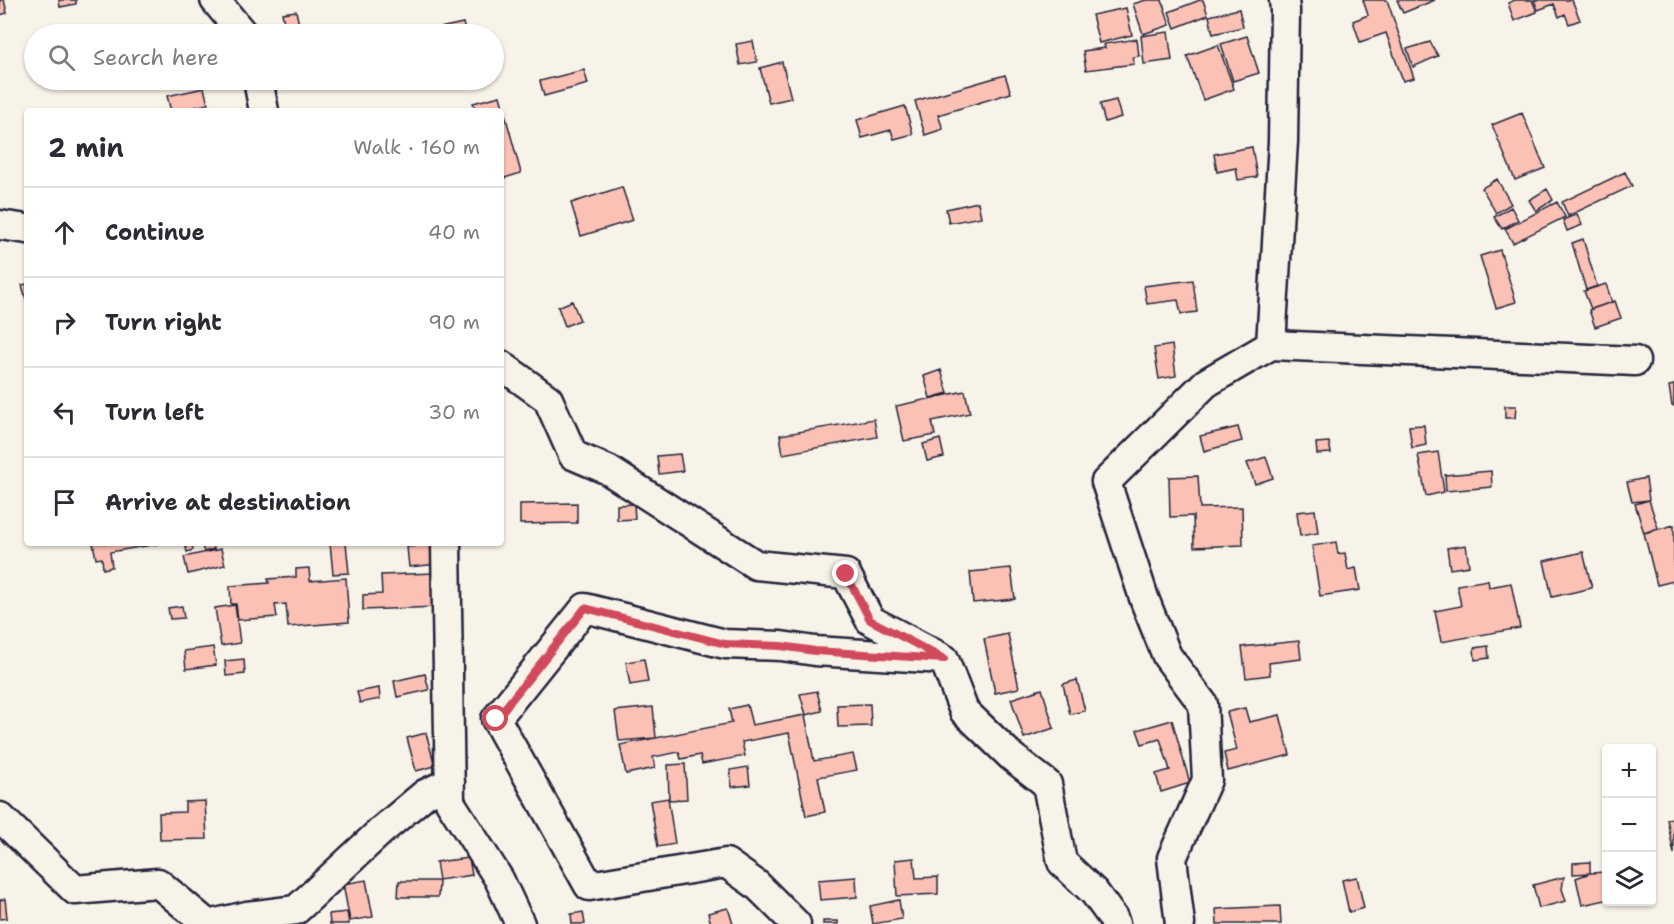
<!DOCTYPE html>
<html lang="en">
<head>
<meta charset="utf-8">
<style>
	:root { --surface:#fff; --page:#f7f7f7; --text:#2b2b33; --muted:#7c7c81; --line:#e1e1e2 }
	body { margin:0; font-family:"Shantell Sans",sans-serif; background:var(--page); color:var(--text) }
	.controls { position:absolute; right:18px; bottom:18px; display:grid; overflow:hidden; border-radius:6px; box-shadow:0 2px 4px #0004 }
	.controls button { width:54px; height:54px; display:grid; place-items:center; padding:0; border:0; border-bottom:2px solid var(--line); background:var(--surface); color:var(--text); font:30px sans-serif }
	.stop { position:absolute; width:18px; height:18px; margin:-14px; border:4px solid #d1495b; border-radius:50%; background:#fff }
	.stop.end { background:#d1495b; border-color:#fff; box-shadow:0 2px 6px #0008 }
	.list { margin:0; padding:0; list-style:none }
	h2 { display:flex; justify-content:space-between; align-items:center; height:78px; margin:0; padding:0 24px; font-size:26px }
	h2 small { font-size:20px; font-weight:400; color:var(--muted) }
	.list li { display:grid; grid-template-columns:39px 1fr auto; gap:18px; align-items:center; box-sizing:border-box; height:90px; padding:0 24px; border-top:2px solid var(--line) }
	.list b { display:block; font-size:22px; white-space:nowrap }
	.list em { font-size:20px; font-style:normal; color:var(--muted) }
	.icon { flex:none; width:33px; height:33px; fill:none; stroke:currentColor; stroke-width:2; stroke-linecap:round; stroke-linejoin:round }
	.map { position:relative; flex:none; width:1674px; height:924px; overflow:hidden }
	.search { position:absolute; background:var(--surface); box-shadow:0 2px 4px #0004; left:24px; top:24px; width:480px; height:66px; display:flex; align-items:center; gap:15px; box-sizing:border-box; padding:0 21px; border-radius:33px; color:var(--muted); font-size:22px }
	.panel { position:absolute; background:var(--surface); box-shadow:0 2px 4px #0004; left:24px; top:108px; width:480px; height:438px; border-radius:6px }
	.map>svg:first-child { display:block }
	.building { fill:#fbc1b4; stroke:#22223b; stroke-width:1.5 }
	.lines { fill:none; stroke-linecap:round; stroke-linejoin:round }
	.minor-casing { stroke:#22223b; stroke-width:33 }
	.minor { stroke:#f7f3e8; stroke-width:28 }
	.route { stroke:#d1495b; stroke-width:8 }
</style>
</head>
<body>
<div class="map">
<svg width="1674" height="924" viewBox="0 0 1674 924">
	<rect width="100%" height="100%" fill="#f7f3e8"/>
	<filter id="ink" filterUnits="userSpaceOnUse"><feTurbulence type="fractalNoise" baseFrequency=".0167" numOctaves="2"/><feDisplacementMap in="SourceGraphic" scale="12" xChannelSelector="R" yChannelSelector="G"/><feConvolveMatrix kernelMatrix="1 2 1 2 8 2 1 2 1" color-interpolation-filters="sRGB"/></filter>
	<g filter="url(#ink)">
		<path class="building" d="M0,0H4L7,13L0,15Z
			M59,0H76V4L60,7Z
			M1146,0H1162L1170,25L1143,34L1133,4Z
			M1200,0H1203L1208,15L1175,28L1169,12Z
			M1363,0H1387L1414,78L1403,81L1386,33L1360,42L1353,21L1368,15Z
			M1397,0H1435L1403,13Z
			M1515,0H1532L1537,12L1514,21L1508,3Z
			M1534,0H1572L1580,20L1569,24L1565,14L1559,17L1554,4L1538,10Z
			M1126,8L1132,35L1099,43L1092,15Z
			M1239,9L1243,27L1213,34L1209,16Z
			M296,11L301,34H255L254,29L284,23L282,13Z
			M463,23L466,34H412Z
			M1168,32L1172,60L1144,64L1141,36Z
			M1247,36L1259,73L1233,81L1221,44Z
			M1137,39L1139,56L1133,57L1134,64L1086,70L1083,51L1105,48L1104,44Z
			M753,41L757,62L740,65L736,44Z
			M1430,42L1438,56L1413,67L1407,49Z
			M1218,45L1234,89L1203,100L1187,56Z
			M782,62L791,98L769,103L760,68Z
			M584,70L588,84L544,96L540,81Z
			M1005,75L1011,93L938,115L943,129L925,135L915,101Z
			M204,88L208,104L178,111H171L167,96Z
			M500,96L521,173L501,179V111H476L473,103Z
			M1116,100L1121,117L1105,122L1100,104Z
			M905,106L913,134L894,139L891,130L862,138L857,120Z
			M1522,113L1545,168L1515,180L1492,125Z
			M1252,147L1257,177L1238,180L1236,168L1217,172L1214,154Z
			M1625,172L1632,186L1568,216L1562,202Z
			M1497,179L1511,204L1496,213L1482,188Z
			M622,187L633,220L581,236L571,203Z
			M1547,189L1553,200L1536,211L1529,200Z
			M978,202L981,217L949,223L946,209Z
			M1557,202L1565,217L1513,243L1505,229Z
			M1511,207L1518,220L1502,229L1494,217Z
			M1577,214L1582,225L1567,231L1563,220Z
			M1583,239L1597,286L1586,290L1572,243Z
			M1500,250L1516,302L1496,308L1480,256Z
			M1193,280L1197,312L1181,314L1178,300L1147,304L1144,286Z
			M27,284V303L22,285Z
			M1606,284L1612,302L1591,309L1584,291Z
			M572,301L580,320L565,326L558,307Z
			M1615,301L1621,318L1595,327L1589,310Z
			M1172,345L1176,376L1159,379L1154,348Z
			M941,370L948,393L930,398L924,376Z
			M1674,385V406H1672L1669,386Z
			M965,391L970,413L932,421L935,435L904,441L896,406Z
			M1505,406H1516L1515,418H1505Z
			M874,419L877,437L783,454L780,435Z
			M1424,425L1426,445L1412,448L1409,426Z
			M1238,427L1242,441L1204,451L1200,436Z
			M940,439L944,457L927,461L923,444Z
			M1329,442L1331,453L1317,454L1316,443Z
			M1438,452L1444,492L1426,496L1418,455Z
			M680,454L683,471L659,474L657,456Z
			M1266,457L1273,478L1255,484L1247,463Z
			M1491,471L1492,487L1446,491L1445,475Z
			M1198,476L1200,508L1242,507L1243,545L1194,547L1193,516L1170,517L1169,477Z
			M1646,478L1649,500L1632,502L1627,482Z
			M1649,500L1658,528L1644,533L1635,504Z
			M577,503V523L520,524V504Z
			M634,504L635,519L617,520V505Z
			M1315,510L1318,533L1300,536L1297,512Z
			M1674,525V581L1657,585L1644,533Z
			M1336,542L1338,554L1345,553L1348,570L1356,568L1360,590L1320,596L1312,546Z
			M93,543H157V544L110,552L112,567L103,569L102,558L96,559Z
			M185,543H197L192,544L193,550L187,552Z
			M201,543H213L214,549L204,552Z
			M330,543H346L349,573L333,574Z
			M415,543H436L438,564L409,567L407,547L416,546Z
			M1466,545L1469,566L1450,569L1447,548Z
			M221,549L225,565L188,574L184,557Z
			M1583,552L1592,588L1552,597L1544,561Z
			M309,568L310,581L346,578L349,622L288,627L286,604L275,605L277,617L238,620L236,604H231L230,586L269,583L268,579L296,577V569Z
			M1011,568L1015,599L973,603L970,572Z
			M435,573L436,607L363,610V595L382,594L381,575Z
			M1488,580L1489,587L1511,583L1520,628L1441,642L1435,611L1461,606L1457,585Z
			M235,605L240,643L221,646L215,608Z
			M182,606L184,618L170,619L168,608Z
			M1008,634L1019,688L995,693L984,639Z
			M1299,641L1301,659L1269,663L1270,675L1246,678L1242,647Z
			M1488,646L1489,658L1475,660L1474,648Z
			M213,647L216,665L186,669L184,651Z
			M244,659L245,674L226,676L225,661Z
			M644,659L648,682L630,685L626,662Z
			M425,674L429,690L397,697L394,681Z
			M1077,680L1085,711L1070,714L1063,684Z
			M379,688L380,699L360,703L357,692Z
			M1042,689L1054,728L1024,738L1011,699Z
			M817,691L822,711L806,715L800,694Z
			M870,704L871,726L838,727L837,705Z
			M747,705L752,725L805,715L814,761L853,754L857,770L818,777L825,812L806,816L789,733L742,742L745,756L702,764L700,755L681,759L679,752L653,757L655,768L626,774L620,745L732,723L729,709Z
			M653,707L656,738L619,741L615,711Z
			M1245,708L1249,722L1280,715L1290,755L1228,771L1224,753L1237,750L1227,712Z
			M1172,720L1190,783L1161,792L1156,774L1170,770L1160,739L1142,744L1137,730Z
			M426,733L435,766L416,771L407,738Z
			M685,764L687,799L669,800L668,765Z
			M748,767L750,785L732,787L730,770Z
			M668,798L675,844L658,847L650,801Z
			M205,801L207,839L160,840L159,813L185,812V802Z
			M1674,818V854L1667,819Z
			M469,858L472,875L439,880L436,862Z
			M914,858L916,878L938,877V894L897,896L895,860Z
			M1590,862V873L1573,874V863Z
			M1606,872V900L1582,905L1576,878L1590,873Z
			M856,877L857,897L820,900L818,880Z
			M1357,877L1364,908L1349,912L1342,880Z
			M1564,877L1562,889L1566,901L1539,908L1533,885Z
			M366,880L373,917L350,921L343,884Z
			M399,881H439L438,897H398Z
			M5,899L7,918L0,919V900Z
			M899,900L902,919L873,924L870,906Z
			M1280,906L1281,924H1217L1216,909Z
			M728,908L733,924H711L708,913Z
			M347,912L349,924H330L329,914Z
			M583,912L585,924H572L571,914Z
			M823,921H838V924H823Z"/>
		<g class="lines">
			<g class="minor-casing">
				<path id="minor" d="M215,0L243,34
					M258,80L264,111
					M0,225L27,229
					M1271,345L1283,141L1285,10L1284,0
					M501,365L548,399L573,455L608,470L756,565L846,574L870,620L944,659L964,711L1012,757L1047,784L1062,862L1094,892L1113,918L1115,924
					M446,543L450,802L499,879L520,924
					M0,817L75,890L158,883L207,924
					M212,924L247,916L296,910L381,831L425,794L450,782
					M796,924L757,885L726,863L589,886L496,719L585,608L725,644L781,646L815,651L944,659
					M1180,924L1172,858L1207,780L1203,704L1167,656L1145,601L1106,482L1206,383L1271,345L1635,361"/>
			</g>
			<use href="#minor" class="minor"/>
		</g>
	</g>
	<g class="lines" filter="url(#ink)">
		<path class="route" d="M496,719L585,608L725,644L781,646L815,651L944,659L870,620L846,574"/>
	</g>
</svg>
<div class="controls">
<button>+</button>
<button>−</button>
<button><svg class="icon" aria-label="layers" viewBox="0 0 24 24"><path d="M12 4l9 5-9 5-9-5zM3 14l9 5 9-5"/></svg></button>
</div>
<div class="stop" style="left:496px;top:719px"></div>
<div class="stop end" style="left:846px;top:574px"></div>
<div class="search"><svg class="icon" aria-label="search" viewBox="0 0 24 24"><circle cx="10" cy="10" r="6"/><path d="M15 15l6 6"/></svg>Search here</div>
<section class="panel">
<h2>2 min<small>Walk · 160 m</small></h2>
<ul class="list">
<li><svg class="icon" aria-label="ahead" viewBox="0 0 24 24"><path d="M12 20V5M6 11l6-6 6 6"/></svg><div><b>Continue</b></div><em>40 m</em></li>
<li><svg class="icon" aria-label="right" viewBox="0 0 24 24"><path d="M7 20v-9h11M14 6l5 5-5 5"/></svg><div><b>Turn right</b></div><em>90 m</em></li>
<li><svg class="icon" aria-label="left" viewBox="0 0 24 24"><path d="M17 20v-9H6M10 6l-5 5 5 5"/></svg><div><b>Turn left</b></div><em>30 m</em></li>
<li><svg class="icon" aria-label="arrive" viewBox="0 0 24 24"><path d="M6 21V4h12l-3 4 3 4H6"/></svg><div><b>Arrive at destination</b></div></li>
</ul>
</section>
</div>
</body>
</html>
